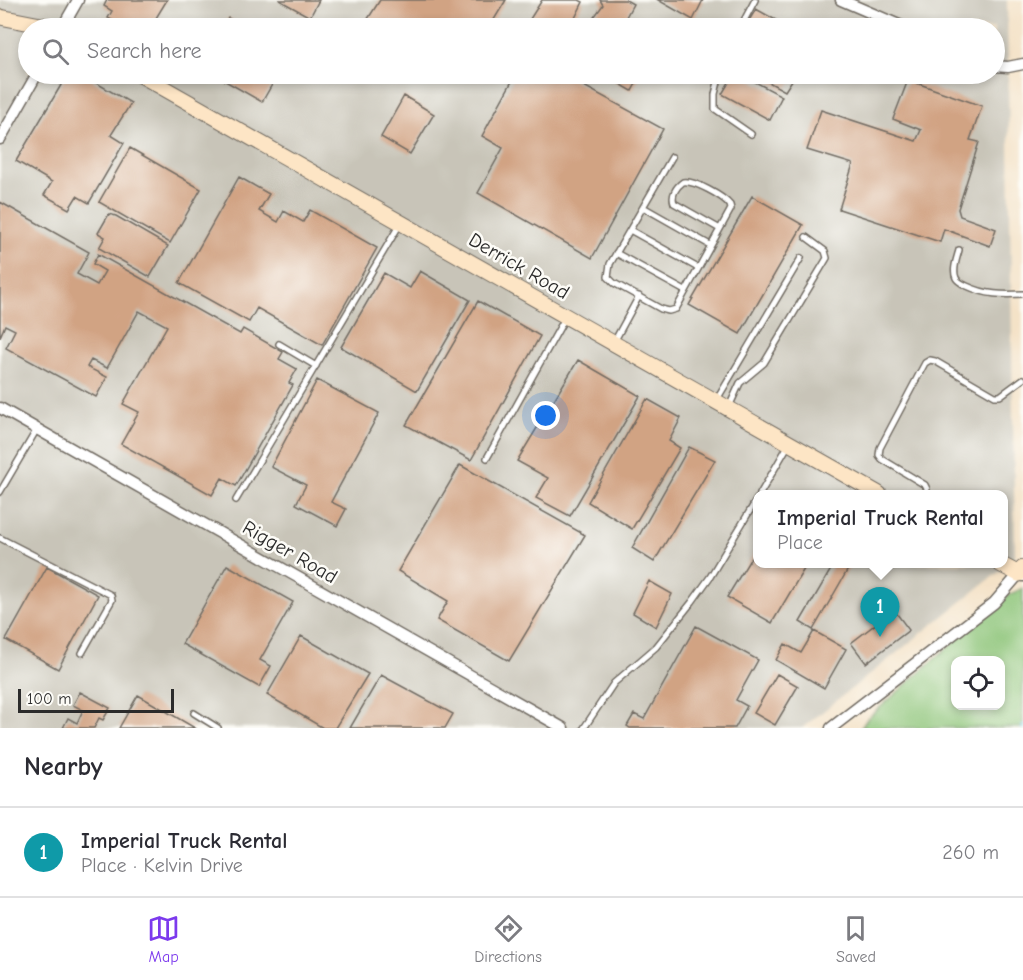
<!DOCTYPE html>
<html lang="en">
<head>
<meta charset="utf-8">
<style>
	:root { --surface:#fff; --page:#f7f7f7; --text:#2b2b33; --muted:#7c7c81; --line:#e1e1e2; --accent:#7c3aed }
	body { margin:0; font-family:"Comic Neue",sans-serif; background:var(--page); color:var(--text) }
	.controls { position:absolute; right:18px; bottom:18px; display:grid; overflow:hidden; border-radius:12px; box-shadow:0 3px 9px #0003 }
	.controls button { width:54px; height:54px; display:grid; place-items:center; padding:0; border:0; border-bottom:2px solid var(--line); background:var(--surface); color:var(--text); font:30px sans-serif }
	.scale { position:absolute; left:18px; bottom:15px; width:156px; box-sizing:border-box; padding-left:6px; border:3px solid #2b2b2b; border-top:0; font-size:16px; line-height:21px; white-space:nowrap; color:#2b2b2b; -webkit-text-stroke:4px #fdfcf7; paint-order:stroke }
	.you { position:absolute; left:546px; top:416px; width:21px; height:21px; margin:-15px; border:4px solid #fff; border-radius:50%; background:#1a73e8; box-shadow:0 0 0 9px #1a73e833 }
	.badge { display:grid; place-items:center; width:39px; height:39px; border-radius:50%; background:var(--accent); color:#fff; font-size:20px; font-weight:700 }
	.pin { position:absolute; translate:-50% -50px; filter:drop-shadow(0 2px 3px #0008) }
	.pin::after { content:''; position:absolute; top:32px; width:21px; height:18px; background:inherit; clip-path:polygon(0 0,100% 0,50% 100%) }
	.popup { position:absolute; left:753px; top:490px; width:255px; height:78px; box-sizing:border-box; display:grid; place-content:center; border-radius:12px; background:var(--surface); filter:drop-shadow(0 2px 4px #0005); font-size:20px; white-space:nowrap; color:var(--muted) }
	.popup b { font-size:22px; color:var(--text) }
	.popup::after { content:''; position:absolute; left:50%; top:100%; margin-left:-12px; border:12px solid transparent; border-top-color:var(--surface) }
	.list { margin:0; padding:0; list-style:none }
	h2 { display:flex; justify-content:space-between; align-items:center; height:78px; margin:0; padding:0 24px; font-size:26px }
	h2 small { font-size:20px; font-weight:400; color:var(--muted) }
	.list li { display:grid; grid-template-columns:39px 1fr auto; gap:18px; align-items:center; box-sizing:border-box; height:90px; padding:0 24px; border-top:2px solid var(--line) }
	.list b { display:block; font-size:22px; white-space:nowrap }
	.list p { margin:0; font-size:20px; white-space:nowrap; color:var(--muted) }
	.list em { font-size:20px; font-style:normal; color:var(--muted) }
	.icon { flex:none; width:33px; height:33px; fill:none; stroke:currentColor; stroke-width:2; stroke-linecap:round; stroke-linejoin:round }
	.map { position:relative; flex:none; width:1023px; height:728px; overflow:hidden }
	.search { position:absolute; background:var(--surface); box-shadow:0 3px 9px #0003; left:18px; right:18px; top:18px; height:66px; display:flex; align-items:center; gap:15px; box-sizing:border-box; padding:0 21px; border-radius:33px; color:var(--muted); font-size:22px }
	.sheet { height:168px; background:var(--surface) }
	nav { display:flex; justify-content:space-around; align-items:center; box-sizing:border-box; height:84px; border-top:2px solid var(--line); background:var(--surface); font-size:16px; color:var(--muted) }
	nav a { display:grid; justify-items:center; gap:3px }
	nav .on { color:var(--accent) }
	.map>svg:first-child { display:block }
	.industrial { fill:#c8c4b8; fill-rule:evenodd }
	.green { fill:#8cc478; stroke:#5c7852; stroke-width:1.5; fill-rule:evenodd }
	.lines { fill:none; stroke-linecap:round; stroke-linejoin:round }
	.stream { stroke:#69c4e7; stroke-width:3 }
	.building { fill:#d1a383 }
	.lane-casing { stroke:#716b62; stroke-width:8 }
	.street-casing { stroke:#716b62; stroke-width:13 }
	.secondary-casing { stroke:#716b62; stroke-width:17 }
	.lane { stroke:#fff; stroke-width:5 }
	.street { stroke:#fff; stroke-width:10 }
	.secondary { stroke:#fde5c5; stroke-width:15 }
	.labels { text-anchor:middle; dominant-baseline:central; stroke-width:5; stroke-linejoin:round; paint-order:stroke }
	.street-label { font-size:20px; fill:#2b2b2b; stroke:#fdfcf7 }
</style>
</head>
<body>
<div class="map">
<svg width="1023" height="728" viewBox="0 0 1023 728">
	<rect width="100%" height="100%" fill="#fdfcf7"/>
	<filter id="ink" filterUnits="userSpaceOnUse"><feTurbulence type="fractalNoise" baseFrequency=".0167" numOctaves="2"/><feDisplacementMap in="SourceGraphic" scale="12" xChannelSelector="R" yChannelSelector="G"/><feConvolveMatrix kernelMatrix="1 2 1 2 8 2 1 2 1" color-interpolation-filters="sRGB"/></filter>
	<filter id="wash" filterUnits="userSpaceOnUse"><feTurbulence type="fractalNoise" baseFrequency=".008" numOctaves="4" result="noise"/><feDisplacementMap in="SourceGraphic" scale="24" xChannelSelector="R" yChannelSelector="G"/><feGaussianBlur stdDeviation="1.35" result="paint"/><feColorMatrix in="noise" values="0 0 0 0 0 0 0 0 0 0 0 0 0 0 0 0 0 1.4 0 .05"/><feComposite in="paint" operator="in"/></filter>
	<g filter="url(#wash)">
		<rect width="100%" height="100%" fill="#f4e2c7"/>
		<path class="industrial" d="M0,0H1007L1015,559L802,728H0ZM28,28H994V74H28ZM757,494H1003V564H757Z"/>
		<path class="green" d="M1023,588V728H861L867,719L992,608L1007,596ZM956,660H1000V706H956Z"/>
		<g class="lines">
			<path class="stream" d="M1023,728V725"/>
		</g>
		<g id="blocks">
			<path class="building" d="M107,0H167L150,28H126L108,18L112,11L104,6Z
				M279,0H319L310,17Z
				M380,0H506L489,28H370L364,25Z
				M542,0H579L583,2L570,28H547L530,19Z
				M600,0H626L633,4L620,28H597L589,24L603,5Z
				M658,0H703L693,20Z
				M756,9L790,28H748L745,27Z
				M228,18L246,28H222Z
				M74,74H81L131,103L111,135L124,143L89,203L77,196L69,209L44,195L52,182L16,161L67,75Z
				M213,74H278L262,102Z
				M516,74H562L663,129L592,258L478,193L503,148L482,136Z
				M603,74H641L632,91Z
				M734,74H740L782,96L770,120L722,94Z
				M754,74H796L785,91Z
				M908,80L982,106L970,140L979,142L958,209L960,216L996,229L990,246L944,229L940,242L839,209L853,164L807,150L821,110L916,141L921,130L893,119Z
				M404,96L434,114L410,154L381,137Z
				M130,148L201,189L170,243L99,202Z
				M239,177L269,194L259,211L278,222L284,211L303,222L310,210L377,248L322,345L257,308L249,322L179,283Z
				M752,196L803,225L740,334L689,305Z
				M0,202L89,252L77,274L97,285L105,271L93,264L98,254L240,334L243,329L283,352L279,359L297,369L289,383L293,385L236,486L222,478L212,495L121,444L139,412L123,404L167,326L139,311L107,368L91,360L87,367L107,377L96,397L6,348L15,330L5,325L0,337Z
				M109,214L116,216L168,246L150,277L99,248L105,237L98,233Z
				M420,271L470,300L417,391L341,347L384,273L410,288Z
				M478,301L540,336L471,460L406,425Z
				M578,360L640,396L570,516L536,498L548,478L517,461Z
				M317,380L379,413L331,502L346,509L337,526L296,504L306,485L271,467Z
				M647,399L681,418L669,441L680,448L632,529L588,502Z
				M689,447L715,460L654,562L632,548Z
				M460,465L585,535L509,661L437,620L448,601L398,571Z
				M757,548V564H807L772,623L727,597Z
				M834,564H851L813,630L800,622Z
				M227,565L293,602L260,660L271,666L259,687L182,644Z
				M47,567L98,595L58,669L6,640Z
				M649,581L672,594L656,627L633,613Z
				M894,610L909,630L866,663L851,643Z
				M696,626L758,660L736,700L747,706L735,728H630L627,726L634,714L644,719Z
				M814,631L846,649L824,688L776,660L785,644L801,653Z
				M301,636L368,674L335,728H323L267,695Z
				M777,674L798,686L775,725L754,713Z
				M381,675L453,714L445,728H350Z
				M80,692L110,708L103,720L99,718L94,728H63L68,718L77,723L83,710L73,705Z
				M138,695L195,728H119Z"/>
		</g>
	</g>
	<g filter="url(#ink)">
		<use href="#blocks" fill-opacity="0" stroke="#716b62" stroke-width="1.5"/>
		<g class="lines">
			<g class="lane-casing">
				<path id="lane" d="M740,28L755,0
					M720,74L715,94V109L751,134
					M672,157L610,264L608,277L614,283L661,309L669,311L676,309L731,209L730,205C723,196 694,180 683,182C676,187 671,195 674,203L720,229
					M643,207L710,245
					M630,230L698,268
					M959,250C957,258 952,270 956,278C958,282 963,284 967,286C986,295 1002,295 1023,294
					M616,253L685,291
					M614,342L639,296
					M279,344L316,366
					M716,401L801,258
					M729,407L740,383L764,363L827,258L825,251L806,237
					M487,458L565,318
					M0,492L37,429
					M760,494L789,444
					M926,494L927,489L925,485L882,459L879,455L880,448L925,363L930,360L935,361L995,396H1000L1023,379
					M236,500L400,224
					M0,538L111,595L112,600L82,653
					M194,713L218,728
					M584,728L614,683L656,647L692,602L710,577L757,499"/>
			</g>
			<g class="street-casing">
				<path id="street" d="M841,0L906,28
					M62,28L78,0
					M994,66L1008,67L1023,64
					M0,139L37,74
					M0,408L563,728
					M831,728L994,603L1019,574L1023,576"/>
			</g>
			<g class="secondary-casing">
				<path id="secondary" d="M0,17L56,28
					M139,74L879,494
					M1000,564L1019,574L1023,568"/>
			</g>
			<use href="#lane" class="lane"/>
			<use href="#street" class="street"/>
			<use href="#secondary" class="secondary"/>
		</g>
	</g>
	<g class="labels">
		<g class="street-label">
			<text transform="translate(519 266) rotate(30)">Derrick Road</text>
			<text transform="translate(290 552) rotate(30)">Rigger Road</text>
		</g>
	</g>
</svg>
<div class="controls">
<button><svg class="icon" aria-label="locate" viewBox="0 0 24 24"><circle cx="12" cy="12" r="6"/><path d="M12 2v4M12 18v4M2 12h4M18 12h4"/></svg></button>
</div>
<div class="scale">100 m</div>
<div class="you"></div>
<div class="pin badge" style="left:880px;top:637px;background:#0f9aa8">1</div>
<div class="popup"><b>Imperial Truck Rental</b>Place</div>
<div class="search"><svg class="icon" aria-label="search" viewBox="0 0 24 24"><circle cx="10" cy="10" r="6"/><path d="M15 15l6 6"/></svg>Search here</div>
</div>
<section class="sheet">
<h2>Nearby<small></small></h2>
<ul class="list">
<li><span class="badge" style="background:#0f9aa8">1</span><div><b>Imperial Truck Rental</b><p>Place · Kelvin Drive</p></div><em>260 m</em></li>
</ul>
</section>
<nav>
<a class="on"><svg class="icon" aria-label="map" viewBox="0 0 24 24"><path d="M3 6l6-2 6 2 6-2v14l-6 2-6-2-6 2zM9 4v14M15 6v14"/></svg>Map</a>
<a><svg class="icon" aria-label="directions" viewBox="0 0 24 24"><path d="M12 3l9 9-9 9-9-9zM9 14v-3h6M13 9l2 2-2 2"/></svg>Directions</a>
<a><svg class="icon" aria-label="saved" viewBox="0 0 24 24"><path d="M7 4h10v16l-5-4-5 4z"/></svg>Saved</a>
</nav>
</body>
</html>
